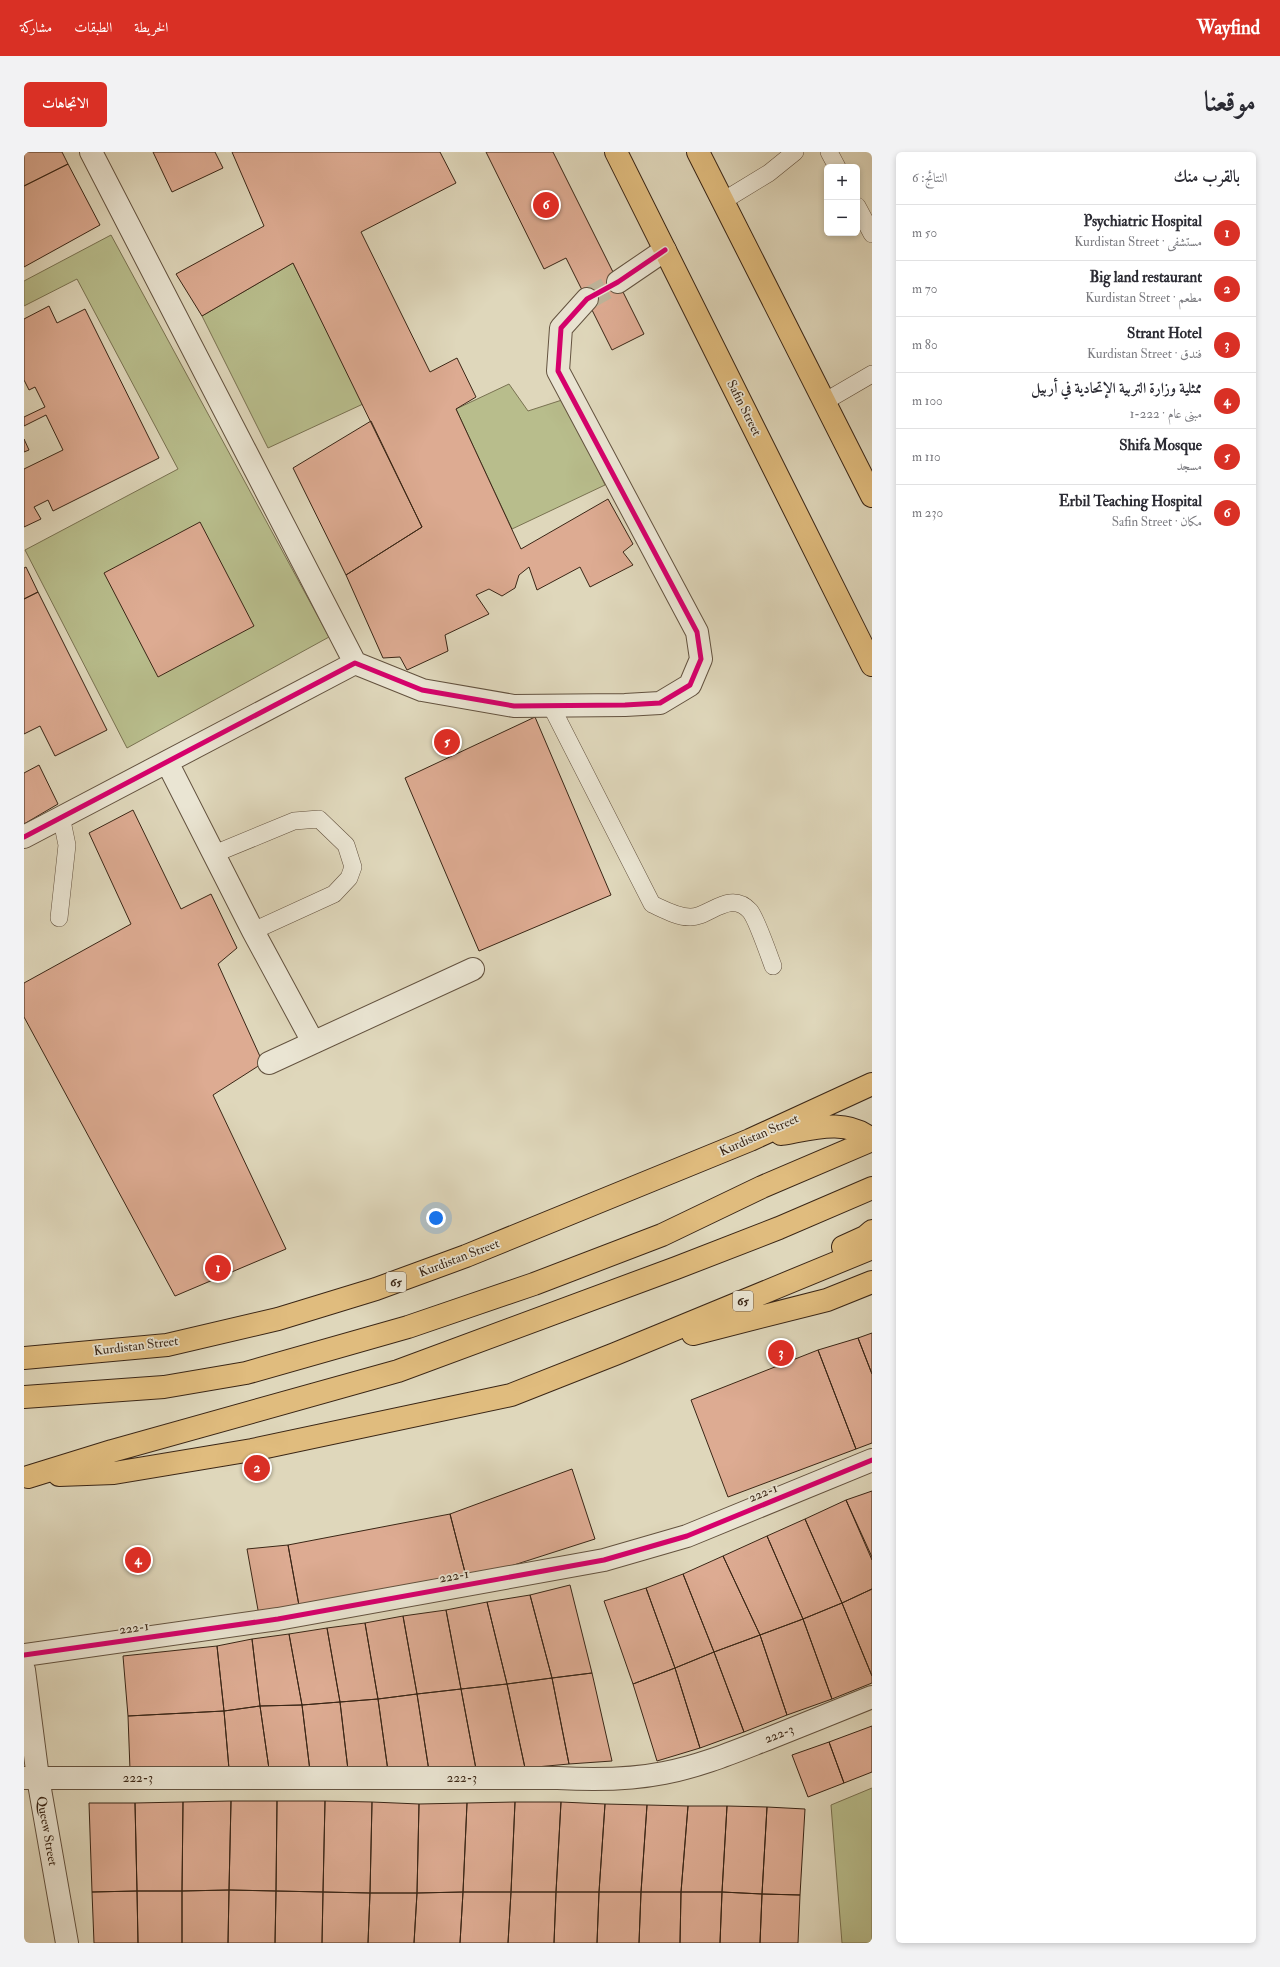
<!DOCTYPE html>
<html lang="ar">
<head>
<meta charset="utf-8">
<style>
	:root { --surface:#fff; --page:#f2f2f3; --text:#2b2b33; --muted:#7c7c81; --line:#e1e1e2; --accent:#d93025 }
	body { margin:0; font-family:"IM FELL Double Pica",Amiri,serif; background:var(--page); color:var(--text); direction:rtl }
	.controls { position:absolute; right:12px; top:12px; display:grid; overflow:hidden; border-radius:6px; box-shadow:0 2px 6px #0003 }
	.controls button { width:36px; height:36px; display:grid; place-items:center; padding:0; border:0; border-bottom:1px solid var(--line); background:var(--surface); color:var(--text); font:20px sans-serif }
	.you { position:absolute; left:412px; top:1066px; width:14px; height:14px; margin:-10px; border:3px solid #fff; border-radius:50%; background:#1a73e8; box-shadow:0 0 0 6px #1a73e833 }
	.badge { display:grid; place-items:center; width:26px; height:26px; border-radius:50%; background:var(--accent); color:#fff; font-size:13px; font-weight:700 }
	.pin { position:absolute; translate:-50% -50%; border:2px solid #fff; box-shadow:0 1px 4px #0006 }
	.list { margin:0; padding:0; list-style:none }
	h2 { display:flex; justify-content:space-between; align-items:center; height:52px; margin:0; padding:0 16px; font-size:17px }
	h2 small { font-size:13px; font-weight:400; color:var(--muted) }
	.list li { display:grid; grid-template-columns:26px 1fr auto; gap:12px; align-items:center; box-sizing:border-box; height:56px; padding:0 16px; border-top:1px solid var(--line) }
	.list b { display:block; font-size:15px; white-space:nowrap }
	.list p { margin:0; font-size:13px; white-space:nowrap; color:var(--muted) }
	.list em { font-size:13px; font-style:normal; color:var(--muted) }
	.map { position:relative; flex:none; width:848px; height:1791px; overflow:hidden; direction:ltr; border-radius:6px }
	header { display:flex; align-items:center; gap:24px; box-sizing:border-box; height:56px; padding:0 20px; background:var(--accent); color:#fff }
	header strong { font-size:19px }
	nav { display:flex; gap:22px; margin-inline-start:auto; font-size:14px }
	.intro { display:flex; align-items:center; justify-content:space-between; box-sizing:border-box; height:96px; padding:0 24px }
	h1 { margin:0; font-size:28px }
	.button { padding:10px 18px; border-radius:6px; background:var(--accent); color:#fff; font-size:14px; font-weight:700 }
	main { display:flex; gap:24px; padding:0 24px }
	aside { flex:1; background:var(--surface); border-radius:6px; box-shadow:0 2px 6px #0003 }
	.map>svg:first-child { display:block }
	.green { fill:#b8bd8c; stroke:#797251 }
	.building { fill:#ddab92; stroke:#3a2616 }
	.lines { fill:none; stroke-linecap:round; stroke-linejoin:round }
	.minor-tunnel { stroke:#beb49a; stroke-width:22; stroke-dasharray:22 11; stroke-linecap:butt }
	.service-casing { stroke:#63523f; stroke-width:18 }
	.minor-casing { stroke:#63523f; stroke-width:24 }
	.tertiary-casing { stroke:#63523f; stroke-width:24 }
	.primary-casing { stroke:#3a2616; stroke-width:24 }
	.trunk-casing { stroke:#3a2616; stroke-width:24 }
	.service { stroke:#eae5d3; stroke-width:17 }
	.minor { stroke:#eae5d3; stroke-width:22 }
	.tertiary { stroke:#eae5d3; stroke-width:22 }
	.primary { stroke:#e0bc7e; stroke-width:22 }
	.trunk { stroke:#e0bc7e; stroke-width:22 }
	.cycleway-casing { stroke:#eae5d3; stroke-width:8 }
	.cycleway { stroke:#d6006c; stroke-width:5 }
	.labels { text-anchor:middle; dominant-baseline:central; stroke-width:3.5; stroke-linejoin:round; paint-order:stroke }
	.shield { fill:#eae5d3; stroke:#6f5f4f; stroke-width:1 }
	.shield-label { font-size:12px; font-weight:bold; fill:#3a2616 }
	.street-label { font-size:13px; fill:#3a2616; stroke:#eae5d3 }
</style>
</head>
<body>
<header>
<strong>Wayfind</strong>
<nav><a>الخريطة</a><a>الطبقات</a><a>مشاركة</a></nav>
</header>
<div class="intro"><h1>موقعنا</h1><a class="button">الاتجاهات</a></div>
<main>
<aside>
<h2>بالقرب منك<small>النتائج: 6</small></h2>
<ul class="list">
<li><span class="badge">1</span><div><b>Psychiatric Hospital</b><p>مستشفى · Kurdistan Street</p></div><em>50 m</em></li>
<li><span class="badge">2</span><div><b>Big land restaurant</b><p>مطعم · Kurdistan Street</p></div><em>70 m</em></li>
<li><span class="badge">3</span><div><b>Strant Hotel</b><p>فندق · Kurdistan Street</p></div><em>80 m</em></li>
<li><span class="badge">4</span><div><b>ممثلية وزارة التربية الإتحادية في أربيل</b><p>مبنى عام · 222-1</p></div><em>100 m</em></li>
<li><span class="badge">5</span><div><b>Shifa Mosque</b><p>مسجد</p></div><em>110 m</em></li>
<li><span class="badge">6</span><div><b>Erbil Teaching Hospital</b><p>مكان · Safin Street</p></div><em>230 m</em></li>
</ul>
</aside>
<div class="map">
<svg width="848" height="1791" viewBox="0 0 848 1791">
	<rect width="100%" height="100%" fill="#dfd7bb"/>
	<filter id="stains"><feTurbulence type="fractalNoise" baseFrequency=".005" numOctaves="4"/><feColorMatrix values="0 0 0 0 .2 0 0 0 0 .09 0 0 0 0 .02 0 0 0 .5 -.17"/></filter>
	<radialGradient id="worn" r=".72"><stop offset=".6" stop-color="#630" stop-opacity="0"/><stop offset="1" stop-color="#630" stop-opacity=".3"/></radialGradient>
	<path class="green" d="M87,83L305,485L103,596L1,398L154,317L53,127L0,154V129Z
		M269,111L339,252L244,296L178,164Z
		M485,232L504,259L541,247L581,333L488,377L432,257Z
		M848,1636V1791H818L807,1653Z"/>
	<path class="building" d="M0,0H38L44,12L0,34Z
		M129,0H191L199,16L148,40Z
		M208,0H416L432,31L337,80L406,220L433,206L452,245L432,257L497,397L584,347L609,392L599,400L609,413L566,435L556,415L513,438L505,415L495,423L491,436L478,444L465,437L452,443L465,462L421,483L424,499L383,518L376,505L359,506L322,423L398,375L269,111L178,164L152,122L240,74Z
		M462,0H529L620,182L588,198L542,106L520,117Z
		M44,12L76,73L0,115V34Z
		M25,154L33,171L61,157L135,306L29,359L24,348L10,355L17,367L0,375V317L39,298L22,263L0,274V265L21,255L11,235L5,238L0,228V167Z
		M347,269L398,375L322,423L269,316Z
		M0,287L5,298L0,300Z
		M176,370L230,474L134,525L80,421Z
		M2,415L14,440L0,447V416Z
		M14,440L83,578L31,604L16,574L0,582V447Z
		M511,565L587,743L455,799L381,626Z
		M15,613L34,652L0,672V621Z
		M109,658L157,757L187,742L213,796L194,812L239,911L189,943L262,1097L151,1144L0,865V831L107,772L65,681Z
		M848,1181V1222L834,1186Z
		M834,1186L848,1222V1291L832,1297L794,1198Z
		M794,1198L832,1297L704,1345L667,1248Z
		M548,1317L571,1387L443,1428L426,1362Z
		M848,1339V1408L822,1348Z
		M822,1348L848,1405V1437L818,1451L781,1367Z
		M426,1362L443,1428L276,1459L264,1393Z
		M781,1367L818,1451L779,1467L743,1384Z
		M743,1384L779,1467L736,1483L699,1404Z
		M264,1393L276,1459L236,1469L223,1397Z
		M699,1404L736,1483L690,1500L659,1422Z
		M659,1422L690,1500L651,1516L622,1436Z
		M546,1433L568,1521L528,1526L506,1443Z
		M622,1436L651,1516L609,1532L580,1449Z
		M848,1437V1524L818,1451Z
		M506,1443L528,1526L483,1532L463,1450Z
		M463,1450L483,1532L437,1537L422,1458Z
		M818,1451L848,1524V1531L808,1547L779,1467Z
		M422,1458L437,1537L393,1542L379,1464Z
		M379,1464L393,1542L354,1547L341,1471Z
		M779,1467L808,1547L763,1563L736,1483Z
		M341,1471L354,1547L316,1550L303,1476Z
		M303,1476L316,1550L278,1553L265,1482Z
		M265,1482L278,1553L236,1554L228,1487Z
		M736,1483L763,1563L720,1580L690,1500Z
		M228,1487L236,1554L200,1559L193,1494Z
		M193,1494L200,1559L104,1564L99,1504Z
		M690,1500L720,1580L676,1596L651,1516Z
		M651,1516L676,1596L633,1609L609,1532Z
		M568,1521L588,1609L545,1612L528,1526Z
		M528,1526L545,1612L501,1616L483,1532Z
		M483,1532L501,1616L452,1617L437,1537Z
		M437,1537L452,1617L405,1619L393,1542Z
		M393,1542L405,1619H364L354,1547Z
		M354,1547L364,1619L324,1618L316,1550Z
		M316,1550L324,1618L286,1619L278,1553Z
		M278,1553L286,1619L245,1617L236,1554Z
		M236,1554L245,1617H205L200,1559Z
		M200,1559L205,1617L106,1618L104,1564Z
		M848,1574V1620L820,1631L805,1590Z
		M805,1590L820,1631L784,1645L768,1603Z
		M207,1649L205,1738L158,1739L159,1650Z
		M207,1649H253L252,1739L205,1738Z
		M253,1649H301L299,1740L252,1739Z
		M301,1649L348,1650L346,1741L299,1740Z
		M159,1650L158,1739H113L111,1651Z
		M348,1650L395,1652L393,1741H346Z
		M491,1650L487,1740H439L443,1651Z
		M491,1650H537L532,1740H487Z
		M537,1650L581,1652L575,1740H532Z
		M65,1651H111L113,1739L68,1740Z
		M443,1651L439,1740L393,1741L395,1652Z
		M581,1652L623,1653L617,1740H575Z
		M623,1653L664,1654L657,1740H617Z
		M664,1654H703L698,1740H657Z
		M703,1654L743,1655L738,1742L698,1740Z
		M743,1655L781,1657L776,1743L738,1742Z
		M205,1738L252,1739L251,1791H204Z
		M205,1738L204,1791H158V1739Z
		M113,1739L114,1791H70L68,1740Z
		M113,1739H158V1791H114Z
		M252,1739L299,1740L298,1791H251Z
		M299,1740L346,1741L344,1791H298Z
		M439,1740H487L484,1791H436Z
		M439,1740L436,1791H390L393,1741Z
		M487,1740H532L530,1791H484Z
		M532,1740H575L573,1791H530Z
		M575,1740H617L615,1791H573Z
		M617,1740H657L656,1791H615Z
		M657,1740H698L696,1791H656Z
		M698,1740L738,1742L736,1791H696Z
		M346,1741H393L390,1791H344Z
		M738,1742L776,1743L774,1791H736Z"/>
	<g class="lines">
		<path class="minor-tunnel" d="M563,147L594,130"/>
		<g class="service-casing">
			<path id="service" d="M805,0L813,15
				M699,49L745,21L771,0
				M833,54L848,82
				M800,250L848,222
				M527,554L628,752C639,757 653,765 666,765C684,766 706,737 726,759C732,766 745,803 749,814
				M190,702L270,669L295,667L322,693L329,715L325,726L310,742L229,779
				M35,766L43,693L37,664"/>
		</g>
		<g class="minor-casing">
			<path id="minor" d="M67,0L331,511
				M594,130L641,98
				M143,610L229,779L289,890
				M0,685L331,511L398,538L490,554L601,553L636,551L666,533L677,507L673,480L534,219L537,176L563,147
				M245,911L449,817
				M0,1503L254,1467L580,1408L663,1384L848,1308
				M0,1626H534C569,1628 605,1628 640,1621C677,1614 712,1599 746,1586C780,1572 814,1559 848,1545"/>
		</g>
		<g class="tertiary-casing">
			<path id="tertiary" d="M0,1518L14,1626L43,1791"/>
		</g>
		<g class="primary-casing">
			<path id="primary" d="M592,0L848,513
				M674,0L848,344"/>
		</g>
		<g class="trunk-casing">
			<path id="trunk" d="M757,982C787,977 822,965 848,988
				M819,1095L841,1085L848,1079
				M669,1182L803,1148L848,1130
				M0,1206L143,1193L254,1167L352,1137L442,1104L726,988L848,932
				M0,1245L140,1235L222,1221L384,1175L510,1132L638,1083L738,1035L848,988
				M35,1323L90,1321L228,1298L487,1243L591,1202L848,1096
				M4,1325L88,1299L374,1219L652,1116L755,1076L848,1036"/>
		</g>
		<use href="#service" class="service"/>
		<use href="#minor" class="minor"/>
		<use href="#tertiary" class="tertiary"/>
		<use href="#primary" class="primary"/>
		<use href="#trunk" class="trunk"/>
		<g class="cycleway-casing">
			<path id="cycleway" d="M0,685L331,511L398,538L490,554L601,553L636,551L666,533L677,507L673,480L534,219L537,176L563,147L594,130L641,98
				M0,1503L254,1467L580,1408L663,1384L848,1308"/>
		</g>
		<use href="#cycleway" class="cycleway"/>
	</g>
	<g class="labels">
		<g class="shield">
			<rect x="362" y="1120" width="20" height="20" rx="3"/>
			<rect x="709" y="1139" width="20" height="20" rx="3"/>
		</g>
		<g class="shield-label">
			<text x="372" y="1130">65</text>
			<text x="719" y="1149">65</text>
		</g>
		<g class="street-label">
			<text transform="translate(720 256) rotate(63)">Safin Street</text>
			<text transform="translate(735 983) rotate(-24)">Kurdistan Street</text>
			<text transform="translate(435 1106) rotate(-21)">Kurdistan Street</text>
			<text transform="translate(112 1194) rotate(-7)">Kurdistan Street</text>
			<text transform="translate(739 1341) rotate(-22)">222-1</text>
			<text transform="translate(430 1424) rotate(-10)">222-1</text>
			<text transform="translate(110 1476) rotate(-8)">222-1</text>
			<text transform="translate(755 1582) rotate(-22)">222-3</text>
			<text x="114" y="1626">222-3</text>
			<text x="438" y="1626">222-3</text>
			<text transform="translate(23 1679) rotate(80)">Queew Street</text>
		</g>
	</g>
	<rect width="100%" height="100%" filter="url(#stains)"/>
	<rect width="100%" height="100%" fill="url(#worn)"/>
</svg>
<div class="controls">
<button>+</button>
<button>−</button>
</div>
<div class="you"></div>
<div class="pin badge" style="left:194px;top:1116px">1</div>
<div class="pin badge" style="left:233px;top:1316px">2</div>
<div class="pin badge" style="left:757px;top:1201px">3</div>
<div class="pin badge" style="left:114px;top:1408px">4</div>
<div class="pin badge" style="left:423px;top:590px">5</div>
<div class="pin badge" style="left:522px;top:53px">6</div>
</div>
</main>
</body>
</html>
